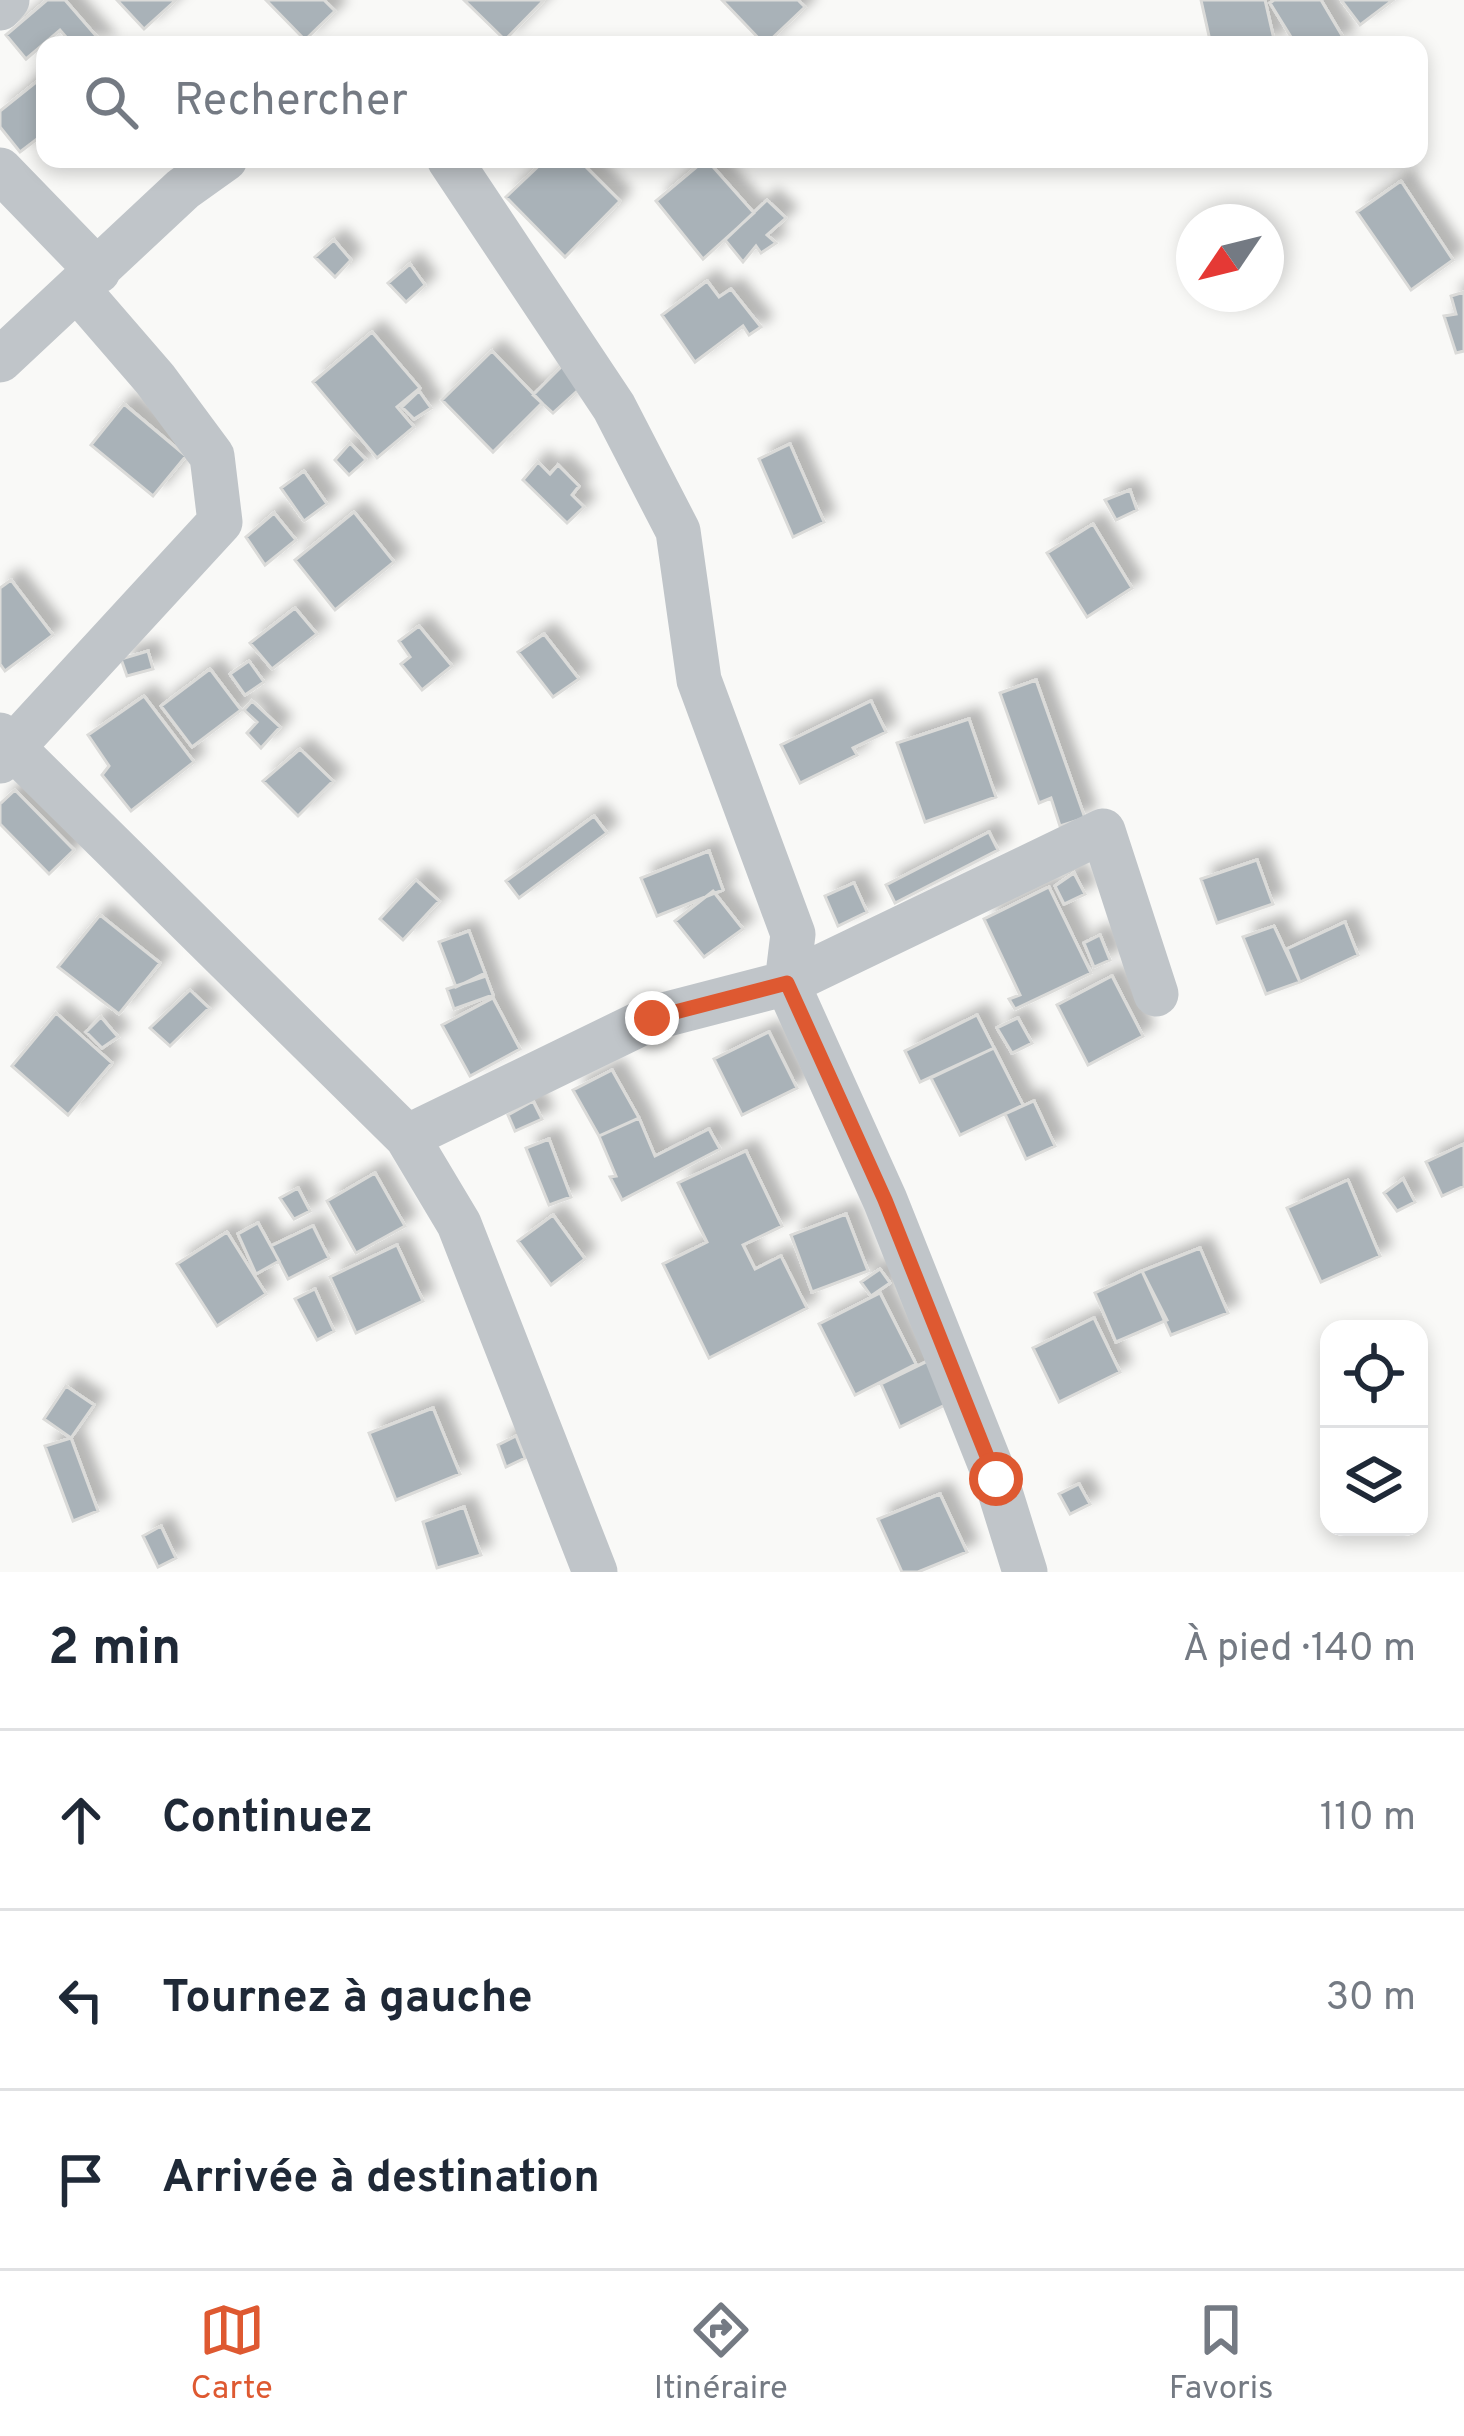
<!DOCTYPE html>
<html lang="fr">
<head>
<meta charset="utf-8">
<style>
	:root { --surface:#fff; --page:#f6f6f7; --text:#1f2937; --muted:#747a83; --line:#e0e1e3; --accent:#de5931 }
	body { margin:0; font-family:Overpass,sans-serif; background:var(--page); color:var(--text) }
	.controls { position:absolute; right:36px; bottom:36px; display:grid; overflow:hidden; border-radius:24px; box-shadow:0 6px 18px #0003 }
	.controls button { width:108px; height:108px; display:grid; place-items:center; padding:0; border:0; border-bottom:3px solid var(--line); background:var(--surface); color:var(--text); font:60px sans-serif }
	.compass { position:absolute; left:1176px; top:204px; width:108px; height:108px; border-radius:50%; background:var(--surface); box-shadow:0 6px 18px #0003; rotate:235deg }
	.stop { position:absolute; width:36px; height:36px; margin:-27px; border:9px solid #de5931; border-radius:50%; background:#fff }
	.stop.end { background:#de5931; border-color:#fff; box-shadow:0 3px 12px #0008 }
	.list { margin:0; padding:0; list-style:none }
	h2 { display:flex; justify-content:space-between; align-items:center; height:156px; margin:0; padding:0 48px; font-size:51px }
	h2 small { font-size:39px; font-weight:400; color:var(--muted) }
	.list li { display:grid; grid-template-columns:78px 1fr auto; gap:36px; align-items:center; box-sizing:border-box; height:180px; padding:0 48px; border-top:3px solid var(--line) }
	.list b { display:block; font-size:45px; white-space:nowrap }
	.list em { font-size:39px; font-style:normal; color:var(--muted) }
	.icon { flex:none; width:66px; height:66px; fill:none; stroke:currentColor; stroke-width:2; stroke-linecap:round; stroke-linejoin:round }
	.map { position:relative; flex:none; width:1464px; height:1572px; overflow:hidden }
	.search { position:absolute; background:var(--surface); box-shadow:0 6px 18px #0003; left:36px; right:36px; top:36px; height:132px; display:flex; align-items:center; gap:30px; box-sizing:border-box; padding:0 42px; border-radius:24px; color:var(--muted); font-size:45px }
	.sheet { height:696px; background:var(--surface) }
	nav { display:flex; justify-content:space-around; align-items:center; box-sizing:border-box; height:168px; border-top:3px solid var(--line); background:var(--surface); font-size:33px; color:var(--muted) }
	nav a { display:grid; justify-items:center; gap:6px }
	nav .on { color:var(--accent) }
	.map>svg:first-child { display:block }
	.building { fill:#a9b2b8; stroke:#dbdbd9; stroke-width:3; filter:url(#shadow) }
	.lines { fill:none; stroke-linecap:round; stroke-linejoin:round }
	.minor { stroke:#c0c5c9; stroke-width:45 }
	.route { stroke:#de5931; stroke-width:15 }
</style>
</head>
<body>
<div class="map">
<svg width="1464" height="1572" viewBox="0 0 1464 1572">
	<defs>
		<filter id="shadow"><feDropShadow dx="11" dy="-11" stdDeviation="6" flood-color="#0004"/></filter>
	</defs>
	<rect width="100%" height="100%" fill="#f9f9f7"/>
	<path class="building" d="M47,0H65L104,45H73L60,30L26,59L6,35Z
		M117,0H176L144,29Z
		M266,0H324L335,11L305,40Z
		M464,0H544L505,40Z
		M722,0H798L805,7L765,45Z
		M1201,0H1265L1275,44L1211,45Z
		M1274,0H1321L1344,39L1333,45H1296L1270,3Z
		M1341,0H1393L1360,25Z
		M45,75V133L20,152L0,127V111Z
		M546,159H578L620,201L565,257L506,197Z
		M706,159L754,213L703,259L656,201Z
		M1401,181L1453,260L1411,290L1357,212Z
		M767,200L786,218L767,235L776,243L761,253L756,246L743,262L725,240Z
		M334,240L351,260L335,277L315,257Z
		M410,264L425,285L406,302L388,283Z
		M707,281L719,297L731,289L761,327L749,335L743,326L695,362L662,315Z
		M1464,292V351L1456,353L1444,316L1456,314L1451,296Z
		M372,332L420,388L397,407L414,427L377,458L313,382Z
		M492,351L542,403L493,452L442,400Z
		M566,362L587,382L553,413L533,395Z
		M419,391L431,408L414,419L402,407Z
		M124,404L186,456L153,496L91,445Z
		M350,443L366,460L349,475L335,460Z
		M790,444L824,522L793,537L759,459Z
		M538,462L550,474L558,465L579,486L572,495L584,507L567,523L523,480Z
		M304,471L327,504L304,521L281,488Z
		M1130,490L1137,510L1116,520L1105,500Z
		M354,512L394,562L335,610L295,560Z
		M274,513L296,540L265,565L246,537Z
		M1093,524L1132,588L1087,617L1047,553Z
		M11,580L53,635L5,671L0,664V588Z
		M295,608L317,634L272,669L250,643Z
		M419,626L452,666L422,690L401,664L410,657L399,641Z
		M544,634L579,679L553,697L518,652Z
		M148,651L153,669L127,676L121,659Z
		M249,661L264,682L245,695L230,674Z
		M210,669L241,710L192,747L161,706Z
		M1036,680L1085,818L1060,826L1051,798L1039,803L1000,693Z
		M144,696L194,762L131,811L102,775L109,766L88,735Z
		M252,701L280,727L261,748L247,733L257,722L244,710Z
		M871,701L886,732L853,748L857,755L800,783L781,745Z
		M969,719L996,797L925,822L897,743Z
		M300,749L333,781L298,816L263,781Z
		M15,790L74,850L49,874L0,824V804Z
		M594,816L607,833L519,898L506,881Z
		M989,832L998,850L895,903L886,885Z
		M709,851L723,890L657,916L641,878Z
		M1257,860L1273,904L1217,923L1201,879Z
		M1074,873L1085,894L1064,904L1055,886Z
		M416,880L439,901L403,940L380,919Z
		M854,883L867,912L838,926L825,896Z
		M1049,887L1091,973L1015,1009L1009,999L1020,995L984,919Z
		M713,891L743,929L704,957L675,921Z
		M100,915L160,963L119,1014L58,967Z
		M1345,922L1358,955L1300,982L1287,949Z
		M1274,926L1300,982L1266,994L1243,937Z
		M469,931L485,973L456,987L439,942Z
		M1100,935L1110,960L1094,967L1084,943Z
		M486,976L493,995L454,1009L447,989Z
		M1112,976L1143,1036L1088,1065L1057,1005Z
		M190,990L209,1008L170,1046L150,1028Z
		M493,998L520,1049L470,1076L442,1025Z
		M56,1013L112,1063L68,1115L12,1066Z
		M977,1015L994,1048L920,1082L905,1051Z
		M101,1017L118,1037L102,1048L86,1032Z
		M1018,1018L1032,1043L1012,1053L997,1028Z
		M769,1032L797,1088L742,1115L714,1059Z
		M994,1048L1023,1105L960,1135L931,1078Z
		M612,1070L639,1118L599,1136L573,1090Z
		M533,1101L542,1119L515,1131L508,1115Z
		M1034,1101L1055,1146L1026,1159L1005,1114Z
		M639,1118L655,1156L709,1129L720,1149L622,1200L610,1177L616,1176L599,1136Z
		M549,1139L571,1197L549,1205L526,1148Z
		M1464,1144V1186L1442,1196L1426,1162Z
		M746,1151L782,1226L743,1245L755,1269L781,1256L807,1308L709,1358L663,1264L707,1242L678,1183Z
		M375,1173L405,1226L356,1253L327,1201Z
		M1403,1179L1415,1202L1397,1211L1384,1193Z
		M1348,1180L1380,1256L1321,1282L1287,1208Z
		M298,1188L310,1211L294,1219L280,1198Z
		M846,1214L868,1271L812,1292L791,1235Z
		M553,1215L585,1259L551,1285L518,1241Z
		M258,1223L279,1261L256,1274L238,1234Z
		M313,1226L329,1258L288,1279L271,1246Z
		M227,1232L266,1294L217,1326L177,1264Z
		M397,1245L423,1301L356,1333L330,1277Z
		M1200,1248L1228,1313L1171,1335L1142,1271Z
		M880,1269L890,1283L871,1296L861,1282Z
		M1142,1271L1167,1320L1116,1342L1095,1293Z
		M315,1289L334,1331L317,1340L295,1299Z
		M880,1293L916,1364L855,1395L819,1324Z
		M1094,1318L1120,1372L1059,1402L1033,1348Z
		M928,1361L949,1403L900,1427L881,1384Z
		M66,1386L94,1405L71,1438L44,1419Z
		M433,1408L460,1474L396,1500L369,1433Z
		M516,1436L525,1458L506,1467L498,1445Z
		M71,1438L98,1511L73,1521L45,1446Z
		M1079,1484L1090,1504L1070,1514L1059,1494Z
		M940,1494L967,1552L918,1572H902L878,1519Z
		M464,1507L481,1555L437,1568L423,1522Z
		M161,1526L176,1558L158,1567L143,1536Z"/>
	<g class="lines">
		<path class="minor" d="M0,8L7,0
			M449,159L614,407L678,531L699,680L793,934L787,983L885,1200L996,1479L1025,1572
			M0,170L98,271
			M0,360L183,189L225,159
			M0,735L407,1137L459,1224L595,1572
			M0,761L220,522L212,456L155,379L78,290
			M407,1137L652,1018L787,983L1103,831L1156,994"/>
	</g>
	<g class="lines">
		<path class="route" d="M652,1018L787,983L885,1200L996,1479"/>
	</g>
</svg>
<div class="controls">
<button><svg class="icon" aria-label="locate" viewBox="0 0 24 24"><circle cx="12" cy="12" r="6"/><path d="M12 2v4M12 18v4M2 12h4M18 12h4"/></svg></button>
<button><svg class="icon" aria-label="layers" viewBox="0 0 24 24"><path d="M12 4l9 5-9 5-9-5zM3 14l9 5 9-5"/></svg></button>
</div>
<svg class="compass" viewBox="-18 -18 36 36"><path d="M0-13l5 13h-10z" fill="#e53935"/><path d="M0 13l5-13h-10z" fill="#747a83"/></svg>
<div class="stop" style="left:996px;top:1479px"></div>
<div class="stop end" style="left:652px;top:1018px"></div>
<div class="search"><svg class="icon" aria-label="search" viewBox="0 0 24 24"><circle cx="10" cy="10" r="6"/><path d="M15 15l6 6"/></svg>Rechercher</div>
</div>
<section class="sheet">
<h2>2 min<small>À pied · 140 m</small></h2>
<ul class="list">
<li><svg class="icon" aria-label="ahead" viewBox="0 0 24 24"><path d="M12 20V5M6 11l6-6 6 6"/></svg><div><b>Continuez</b></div><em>110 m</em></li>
<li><svg class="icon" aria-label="left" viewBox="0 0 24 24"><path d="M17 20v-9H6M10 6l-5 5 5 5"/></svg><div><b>Tournez à gauche</b></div><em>30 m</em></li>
<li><svg class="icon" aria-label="arrive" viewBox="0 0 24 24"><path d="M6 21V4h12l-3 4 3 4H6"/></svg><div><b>Arrivée à destination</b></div></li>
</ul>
</section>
<nav>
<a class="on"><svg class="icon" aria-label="map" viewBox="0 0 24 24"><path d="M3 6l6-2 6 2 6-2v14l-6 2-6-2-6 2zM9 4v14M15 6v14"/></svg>Carte</a>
<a><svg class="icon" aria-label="directions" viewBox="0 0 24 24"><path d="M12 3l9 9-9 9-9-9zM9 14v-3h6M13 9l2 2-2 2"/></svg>Itinéraire</a>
<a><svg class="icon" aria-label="saved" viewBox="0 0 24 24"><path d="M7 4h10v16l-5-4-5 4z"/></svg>Favoris</a>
</nav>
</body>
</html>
